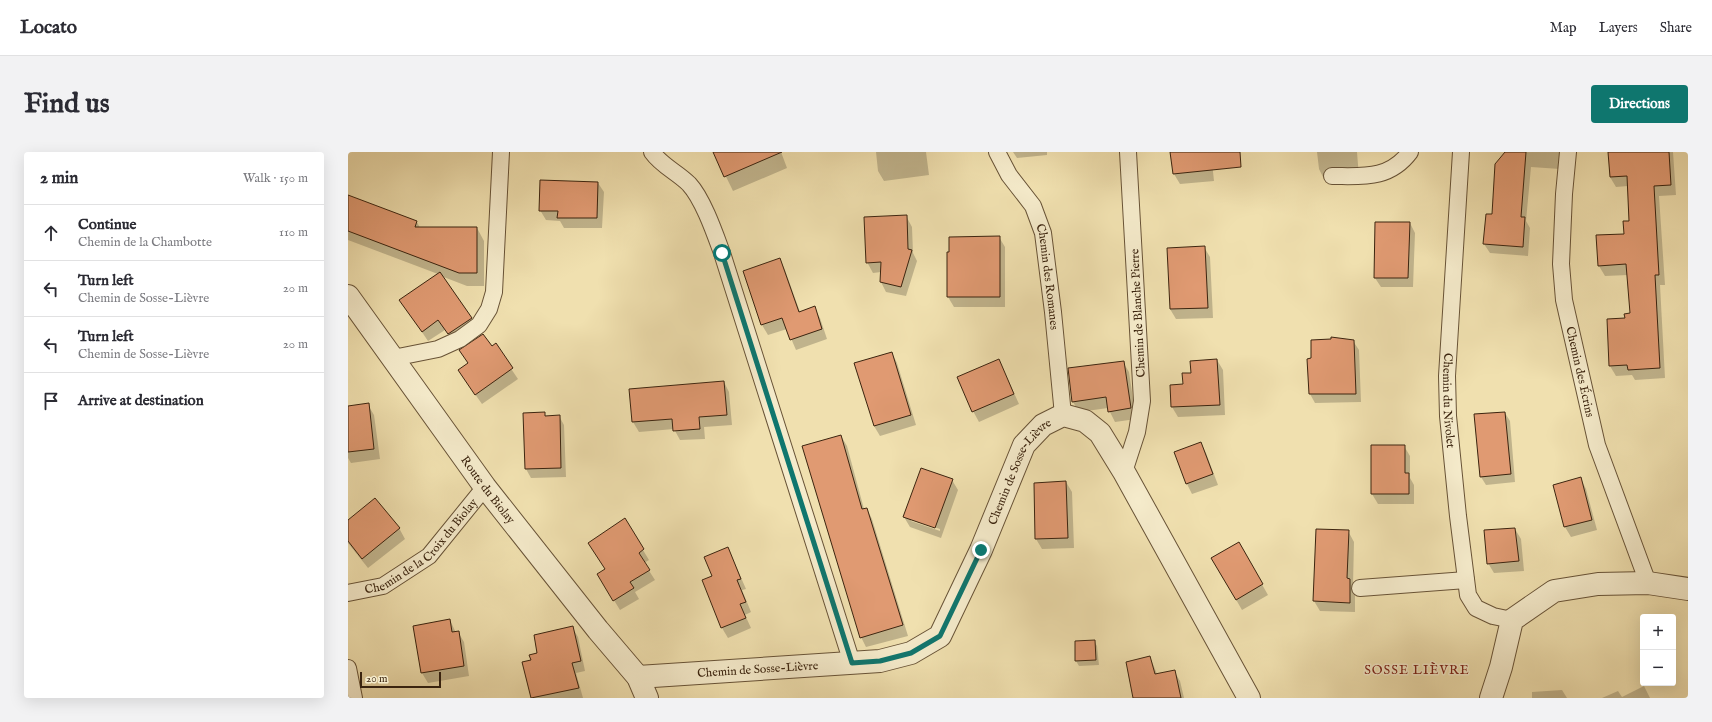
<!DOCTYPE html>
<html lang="en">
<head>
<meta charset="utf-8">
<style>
	:root { --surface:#fff; --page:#f2f2f3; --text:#2b2b33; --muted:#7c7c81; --line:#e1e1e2; --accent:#0f766e }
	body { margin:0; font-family:"IM FELL English",serif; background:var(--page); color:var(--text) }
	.controls { position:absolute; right:12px; bottom:12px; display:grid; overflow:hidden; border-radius:4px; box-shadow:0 4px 16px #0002 }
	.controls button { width:36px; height:36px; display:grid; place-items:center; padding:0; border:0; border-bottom:1px solid var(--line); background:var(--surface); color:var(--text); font:20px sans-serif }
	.scale { position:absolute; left:12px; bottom:10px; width:81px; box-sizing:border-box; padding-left:4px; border:2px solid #3b240f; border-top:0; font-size:11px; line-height:14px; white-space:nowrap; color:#3b240f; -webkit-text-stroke:3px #f5ebcb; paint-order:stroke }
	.stop { position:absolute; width:12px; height:12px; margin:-9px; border:3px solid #0f766e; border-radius:50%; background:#fff }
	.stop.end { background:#0f766e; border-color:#fff; box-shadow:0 1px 4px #0008 }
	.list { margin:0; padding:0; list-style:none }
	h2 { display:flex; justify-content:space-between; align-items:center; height:52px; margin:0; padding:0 16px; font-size:17px }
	h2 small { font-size:13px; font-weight:400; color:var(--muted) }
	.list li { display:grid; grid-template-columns:26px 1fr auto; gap:12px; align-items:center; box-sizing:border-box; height:56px; padding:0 16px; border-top:1px solid var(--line) }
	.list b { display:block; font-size:15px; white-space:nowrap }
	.list p { margin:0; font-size:13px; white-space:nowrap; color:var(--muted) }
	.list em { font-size:13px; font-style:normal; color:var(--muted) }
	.icon { flex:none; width:22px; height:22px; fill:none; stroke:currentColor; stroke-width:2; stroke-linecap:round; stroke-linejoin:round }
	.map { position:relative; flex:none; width:1340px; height:546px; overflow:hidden; border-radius:4px }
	header { display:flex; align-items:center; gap:24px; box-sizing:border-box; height:56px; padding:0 20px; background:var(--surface); border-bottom:1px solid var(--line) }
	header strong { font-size:19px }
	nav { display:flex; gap:22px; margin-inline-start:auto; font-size:14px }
	.intro { display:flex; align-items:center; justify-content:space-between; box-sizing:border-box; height:96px; padding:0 24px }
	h1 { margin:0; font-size:28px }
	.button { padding:10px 18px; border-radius:4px; background:var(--accent); color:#fff; font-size:14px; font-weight:700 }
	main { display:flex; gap:24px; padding:0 24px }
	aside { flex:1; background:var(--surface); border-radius:4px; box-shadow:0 4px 16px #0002 }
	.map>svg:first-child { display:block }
	.shadow { fill:#0003; fill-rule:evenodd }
	.building { fill:#e09a72; stroke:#3b240f }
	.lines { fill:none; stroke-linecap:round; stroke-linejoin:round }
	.service-casing { stroke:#685337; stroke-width:18 }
	.minor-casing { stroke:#685337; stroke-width:24 }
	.service { stroke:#f5ebcb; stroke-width:16 }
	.minor { stroke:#f5ebcb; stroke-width:22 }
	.route { stroke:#0f766e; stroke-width:5 }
	.labels { text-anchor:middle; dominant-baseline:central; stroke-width:3; stroke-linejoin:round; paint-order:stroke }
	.street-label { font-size:12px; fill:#3b240f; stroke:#f5ebcb }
	.neighbourhood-label { font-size:13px; letter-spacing:1px; fill:#7a1f14; stroke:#f5ebcb }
</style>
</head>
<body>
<header>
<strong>Locato</strong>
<nav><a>Map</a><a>Layers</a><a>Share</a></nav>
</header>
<div class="intro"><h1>Find us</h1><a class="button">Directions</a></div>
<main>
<aside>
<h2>2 min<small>Walk · 150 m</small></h2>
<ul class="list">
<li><svg class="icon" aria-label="ahead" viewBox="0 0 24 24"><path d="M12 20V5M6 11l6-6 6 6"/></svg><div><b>Continue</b><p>Chemin de la Chambotte</p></div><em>110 m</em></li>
<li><svg class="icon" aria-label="left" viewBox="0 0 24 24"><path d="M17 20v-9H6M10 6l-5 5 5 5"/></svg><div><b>Turn left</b><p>Chemin de Sosse-Lièvre</p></div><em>20 m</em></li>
<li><svg class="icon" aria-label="left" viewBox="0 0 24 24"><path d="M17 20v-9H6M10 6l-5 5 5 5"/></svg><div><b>Turn left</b><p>Chemin de Sosse-Lièvre</p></div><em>20 m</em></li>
<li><svg class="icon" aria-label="arrive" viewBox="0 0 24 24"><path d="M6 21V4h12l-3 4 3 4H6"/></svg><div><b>Arrive at destination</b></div></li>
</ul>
</aside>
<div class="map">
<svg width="1340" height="546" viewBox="0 0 1340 546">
	<rect width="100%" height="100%" fill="#f0e0af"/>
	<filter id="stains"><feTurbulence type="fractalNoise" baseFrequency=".005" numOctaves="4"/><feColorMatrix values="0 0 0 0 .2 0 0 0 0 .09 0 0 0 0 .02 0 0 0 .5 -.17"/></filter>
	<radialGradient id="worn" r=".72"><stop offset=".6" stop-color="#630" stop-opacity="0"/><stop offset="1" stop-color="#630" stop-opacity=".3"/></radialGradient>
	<path class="shadow" d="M366,0H433L439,16L385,39Z
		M528,0H578L581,23L536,29L530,19Z
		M665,0H699V3L669,6Z
		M823,0H863L866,29L832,32L826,22Z
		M969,0H1009L1011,25L990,24L976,27L971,17Z
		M1156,0H1214L1212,17L1183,15L1178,69L1182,76L1180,104L1142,101L1136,92L1145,63Z
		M1261,0H1325L1328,43L1311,44L1317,133H1312L1317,226L1287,228L1284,223L1268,224L1262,214L1260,168L1278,167L1283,162L1280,123L1257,124L1251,114L1277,82L1283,70L1280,34L1268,35L1262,25Z
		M250,31L256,40L254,76H216L212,69L198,68L192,58Z
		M0,44L69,70L72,76H129L136,89V134H119L93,124L129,176L106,192L97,178L80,189L53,149L90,122L0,88Z
		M558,64L564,75L565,101L569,109L558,144L538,140L533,130V120L525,121L519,110Z
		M1062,71L1067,81L1065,135H1033L1027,126Z
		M651,85L657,95V155H606L600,145V101Z
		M856,95L862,105L865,166L828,167L822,157Z
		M432,107L437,118L452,160L466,155L472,166L479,187L448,198L439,177L420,183L414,173L396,120Z
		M1005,189L1011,198L1013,250L967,251L962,242Z
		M147,193L170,227L134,252L117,228L120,211L112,198L144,195Z
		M544,201L549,211L568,273L532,284L526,274L508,212Z
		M651,208L671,252L631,270L625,259Z
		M869,208L875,218L877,263L830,265L824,255L823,234L836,233L844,222Z
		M775,210L781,220L788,267L767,270L760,256L731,260L725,250L721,217Z
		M376,230L381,240L384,273L356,275L357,287L332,288L326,277L291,280L285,270Z
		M20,253L26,263L32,307L3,311L0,306V255Z
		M196,261L198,265L211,264L216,273L218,325L183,326L178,317Z
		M1157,261L1162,269L1167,330L1138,333L1133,325L1127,263Z
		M493,284L499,294L516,357H519L524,367L560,484L518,495L513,485Z
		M853,291L858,301L870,333L844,342L839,332L827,301Z
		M1056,294L1062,304V326L1066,333V352H1030L1024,342Z
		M1233,327L1238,337L1249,378L1223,385L1217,375L1206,334Z
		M604,328L610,338L593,386L562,375L556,365ZM563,367L592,377V379L563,369Z
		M718,330L724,340L726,396L694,397L688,387L687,332Z
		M277,368L301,408L296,411L307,428L287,440L291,447L272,458L256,432L258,418Z
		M0,369L51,376L57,387L20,416L0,391Z
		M1167,377L1173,387L1176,419L1146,421L1140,411Z
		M1000,379L1006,390L1005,433L1007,438V460L972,459L966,449Z
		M891,392L920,443L894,458L864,406Z
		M380,396L398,437L394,438L403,460L397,463L403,476L380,486L374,476L365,424Z
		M102,468L108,481L110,480L116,490L121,524L80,531L74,521L66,474Z
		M224,475L230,485L237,519L228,521L235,546H184L175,511L184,509Z
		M746,489L749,494L751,513L731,514L728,509Z
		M802,505L809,522L826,519L832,529L836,546H786Z
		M1296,534L1302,546H1254L1270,539L1274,545Z
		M1214,538L1219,546H1184V540Z"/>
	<path class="building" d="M365,0H434L376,25Z
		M822,0H892L893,15L825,22Z
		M1157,0H1178L1173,65H1177L1175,95L1135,92L1138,62H1144L1147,12Z
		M1260,0H1321L1323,33L1306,34L1311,123H1307L1312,216L1280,218L1279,213L1261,214L1259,167L1277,166L1276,162L1282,161L1278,112L1250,114L1248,83L1276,82L1275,69H1281L1279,24L1262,25Z
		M192,28L250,30L249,66H209L210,59H191Z
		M0,43L69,69L67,75H129V121H111L0,79Z
		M559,63L560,97L564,98L553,135L532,130L533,110L518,111L516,65Z
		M1027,70H1062L1060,126H1026Z
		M652,84V145H599V100H601V85Z
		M857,94L860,156L822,157L819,96Z
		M432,106L451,160L467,154L474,177L442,188L434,166L413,173L395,119Z
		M92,120L124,166L100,182L90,168L74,180L51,148Z
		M135,182L144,194L148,191L165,216L127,243L110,218L120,211L111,198Z
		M983,185L1006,188L1008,242H961L959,207L963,206V188L983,187Z
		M544,200L563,263L526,274L506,211Z
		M651,207L666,242L624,260L609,225Z
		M869,207L872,253L823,255L822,233L835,232L834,221H843L842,209Z
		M776,209L783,256L760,260L758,245L724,250L720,216Z
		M376,229L379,263L351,265L352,277L325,279L324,267L284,270L281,237Z
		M21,251L26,297L0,300V254Z
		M197,260V264L212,263L213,316L177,317L175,261Z
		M1157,260L1163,322L1132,325L1126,262Z
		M493,283L514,357L519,356L555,473L512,486L454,294Z
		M853,290L865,322L838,332L826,300Z
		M1023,293H1057V321H1061V342H1023Z
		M573,316L605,327L587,376L555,365Z
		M1233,325L1244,368L1216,375L1205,333Z
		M718,329L720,386L687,387L686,331Z
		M27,346L52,376L14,407L0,389V368Z
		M277,366L296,397L291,401L302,418L282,430L286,436L265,449L249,422L257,417L240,391Z
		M1167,376L1171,409L1139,412L1136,378Z
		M968,377L1001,378L999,426L1002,427V451L965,449Z
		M891,390L915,432L888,448L863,406Z
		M380,395L393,427L389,428L398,450L392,452L398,466L373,476L354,428L364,424L356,405Z
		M102,467L104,480L111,479L116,514L73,521L65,474Z
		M225,474L233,509L224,511L231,536L183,546L174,510L183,508L181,503L189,501L186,483Z
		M747,488L748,508L727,509V489Z
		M802,504L807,522L827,518L833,546H785L778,510Z"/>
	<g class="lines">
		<g class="service-casing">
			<g id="service">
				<path d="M304,0C314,14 329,20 341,32C355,47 367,82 374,101L504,511"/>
				<path id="s1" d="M649,0L661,23L685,54L695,81L705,160L715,263"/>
				<path id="s2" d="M1113,0L1099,224L1100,264L1110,364L1120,443L1128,456L1145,464L1164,468"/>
				<path id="s3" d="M1220,0L1216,42L1213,112L1216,148L1249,293L1300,431"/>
				<path d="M984,24C1014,24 1041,28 1062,0"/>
				<path d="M45,206L90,197L112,187L131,173L141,157L146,140L153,0"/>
				<path d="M776,320L789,280L794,249L780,0"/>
				<path d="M1012,436L1118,428"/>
				<path id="s4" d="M0,441L35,434L81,404L137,335"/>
				<path d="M0,516L6,546"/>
			</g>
		</g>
		<g class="minor-casing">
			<g id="minor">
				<path id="s5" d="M0,144L137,335L250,478L290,525L299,546"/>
				<path id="s6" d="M290,525L532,509L563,501L592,484L633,398L676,293L695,273L715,263L737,269L752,281L776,320L901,546"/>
				<path d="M1143,546L1153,515L1164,468L1206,439L1250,432L1300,431L1340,437"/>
			</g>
		</g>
		<use href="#service" class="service"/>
		<use href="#minor" class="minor"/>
	</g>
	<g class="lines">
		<path class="route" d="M374,101L504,511L532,509L563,501L592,484L633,398"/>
	</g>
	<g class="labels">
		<g class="street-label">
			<text stroke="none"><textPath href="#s1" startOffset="138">Chemin des Romanes</textPath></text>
			<text transform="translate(790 161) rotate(-93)">Chemin de Blanche Pierre</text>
			<text stroke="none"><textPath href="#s3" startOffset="222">Chemin des Écrins</textPath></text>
			<text stroke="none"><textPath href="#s2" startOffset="249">Chemin du Nivolet</textPath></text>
			<text stroke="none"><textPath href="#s6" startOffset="492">Chemin de Sosse-Lièvre</textPath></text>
			<text stroke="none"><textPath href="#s5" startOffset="239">Route du Biolay</textPath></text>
			<text stroke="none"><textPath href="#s4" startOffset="90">Chemin de la Croix du Biolay</textPath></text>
			<text stroke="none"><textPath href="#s6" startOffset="120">Chemin de Sosse-Lièvre</textPath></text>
		</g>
		<g class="neighbourhood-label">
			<text x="1069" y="518">SOSSE LIÈVRE</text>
		</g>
	</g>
	<rect width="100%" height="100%" filter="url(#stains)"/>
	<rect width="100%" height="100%" fill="url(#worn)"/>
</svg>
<div class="controls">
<button>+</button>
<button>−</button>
</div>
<div class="scale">20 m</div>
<div class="stop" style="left:374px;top:101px"></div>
<div class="stop end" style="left:633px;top:398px"></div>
</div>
</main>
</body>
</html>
